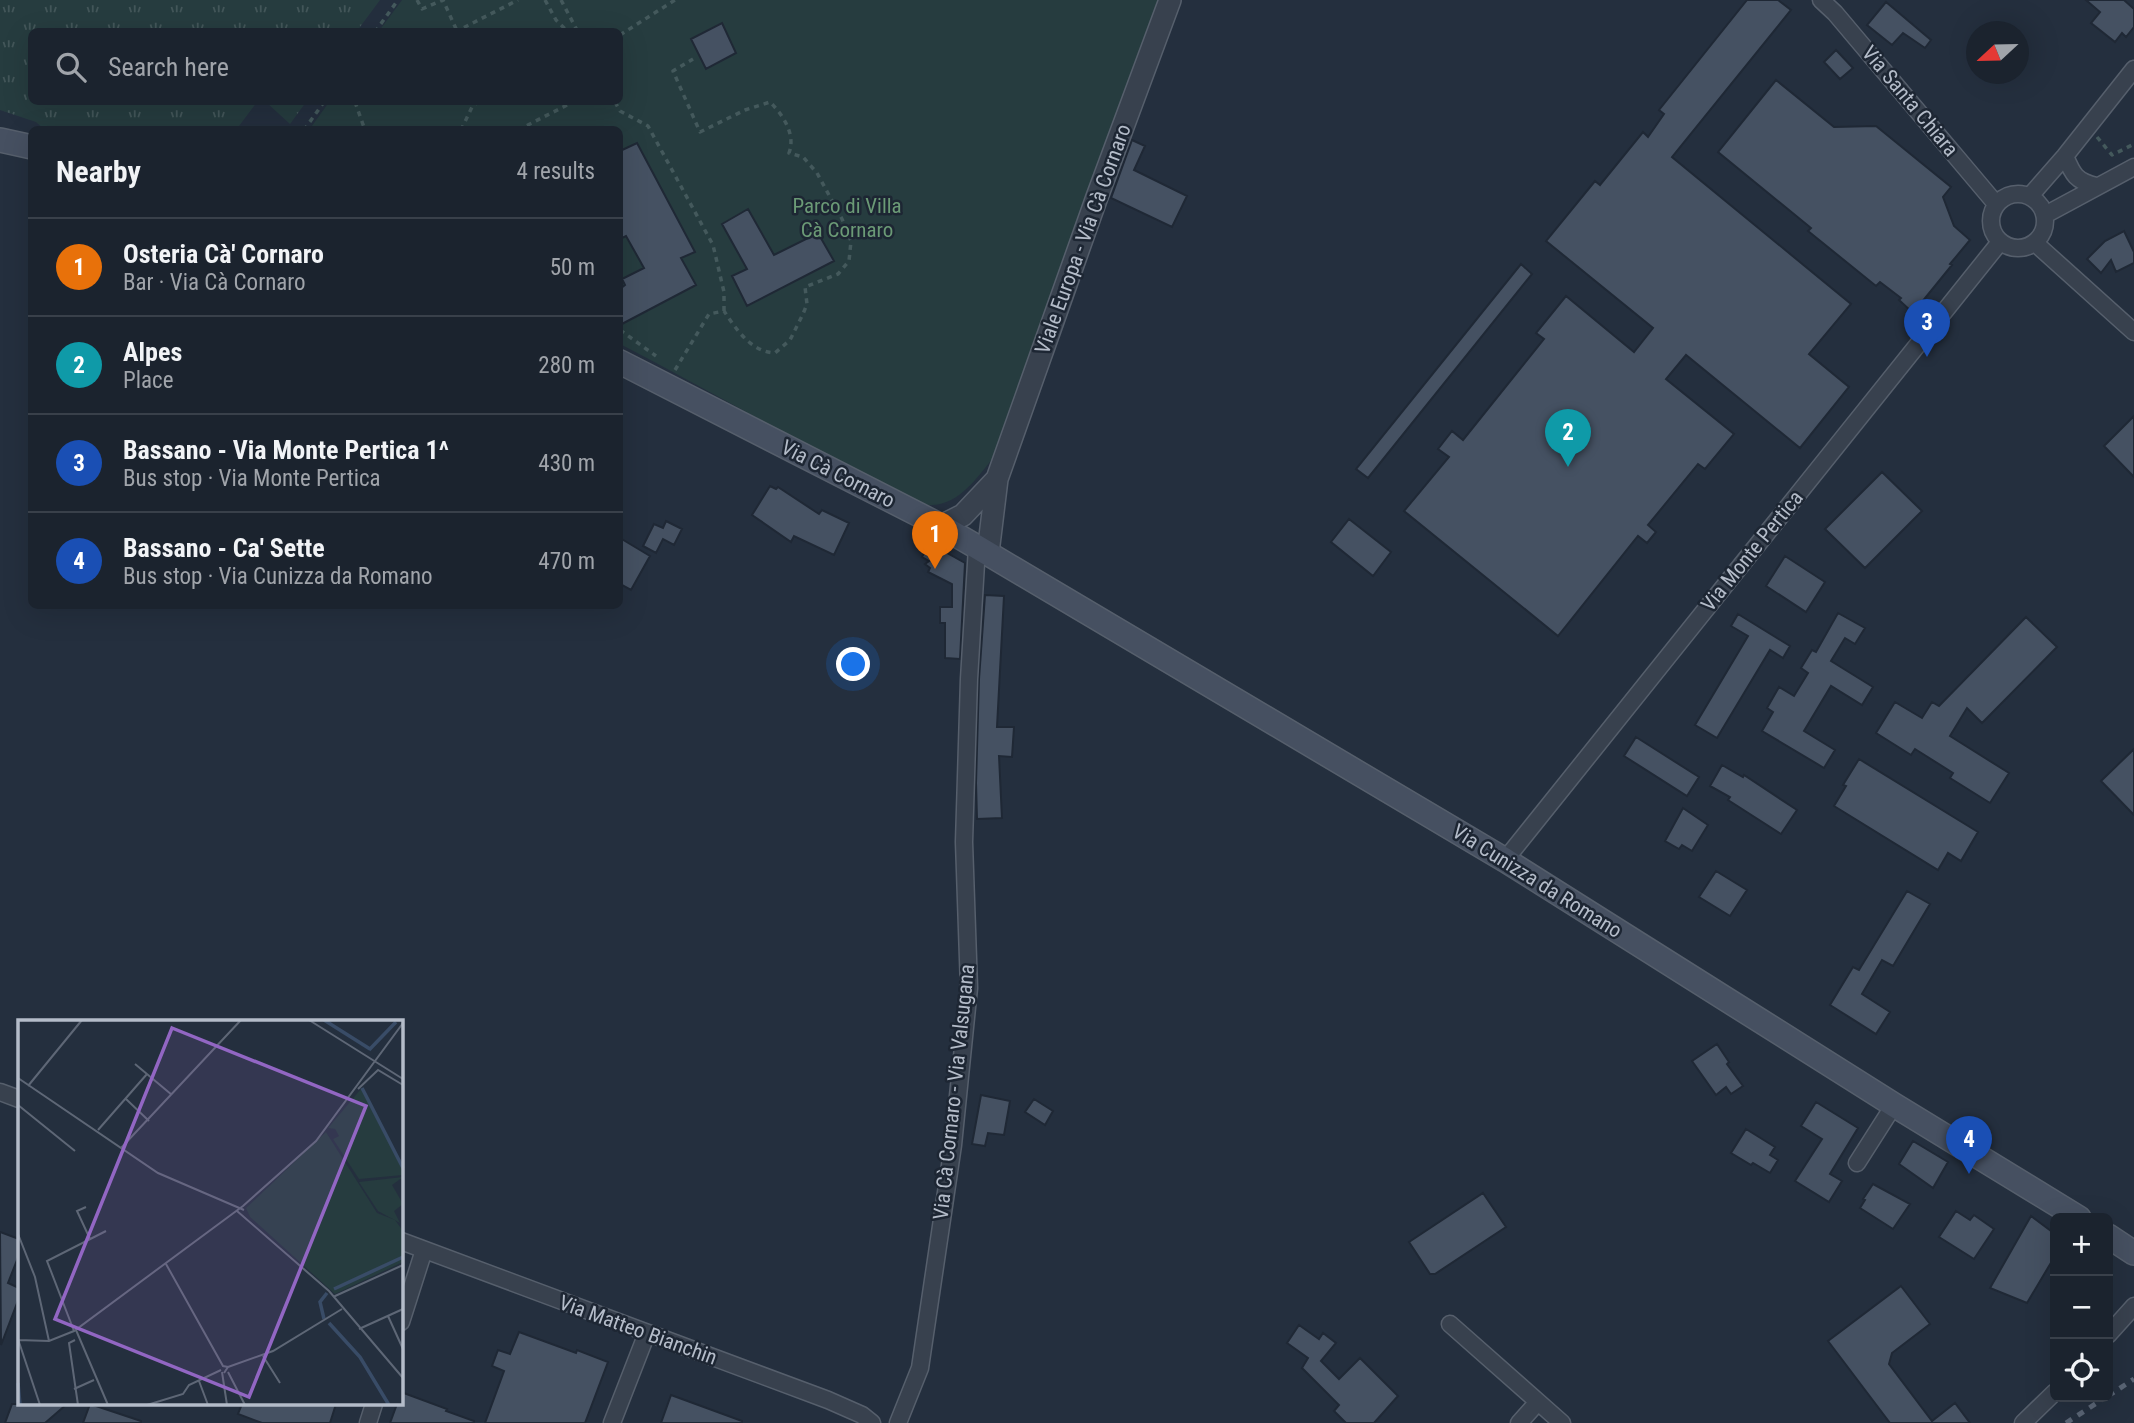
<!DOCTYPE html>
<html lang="en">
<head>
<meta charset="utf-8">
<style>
	:root { --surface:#1b232e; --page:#242b36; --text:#f1f3f6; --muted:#a0a4aa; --line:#39404a; --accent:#b45309 }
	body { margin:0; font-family:"Roboto Condensed",sans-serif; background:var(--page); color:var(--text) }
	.controls { position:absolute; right:21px; bottom:21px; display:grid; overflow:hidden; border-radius:10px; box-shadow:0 7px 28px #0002 }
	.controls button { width:63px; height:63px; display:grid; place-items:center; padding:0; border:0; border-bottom:2px solid var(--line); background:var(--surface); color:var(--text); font:35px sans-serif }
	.compass { position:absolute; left:1966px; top:21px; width:63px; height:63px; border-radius:50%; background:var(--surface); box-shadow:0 7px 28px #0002; rotate:248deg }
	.you { position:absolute; left:854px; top:665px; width:24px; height:24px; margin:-18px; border:5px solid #fff; border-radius:50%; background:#1a73e8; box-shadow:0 0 0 10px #1a73e833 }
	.badge { display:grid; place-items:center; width:46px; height:46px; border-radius:50%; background:var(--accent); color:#fff; font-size:23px; font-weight:700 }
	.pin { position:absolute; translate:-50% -58px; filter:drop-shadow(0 2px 4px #0008) }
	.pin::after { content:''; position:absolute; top:37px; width:24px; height:21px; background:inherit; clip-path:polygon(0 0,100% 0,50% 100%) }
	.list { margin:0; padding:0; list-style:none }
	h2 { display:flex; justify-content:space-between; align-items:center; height:91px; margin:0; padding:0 28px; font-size:30px }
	h2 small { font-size:23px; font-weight:400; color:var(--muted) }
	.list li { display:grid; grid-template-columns:46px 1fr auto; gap:21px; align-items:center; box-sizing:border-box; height:98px; padding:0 28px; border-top:2px solid var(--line) }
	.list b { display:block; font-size:26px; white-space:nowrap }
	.list p { margin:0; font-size:23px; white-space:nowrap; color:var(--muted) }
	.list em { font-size:23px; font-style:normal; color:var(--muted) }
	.icon { flex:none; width:38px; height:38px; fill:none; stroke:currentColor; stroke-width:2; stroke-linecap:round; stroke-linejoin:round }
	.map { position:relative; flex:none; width:2134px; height:1423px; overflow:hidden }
	.search { position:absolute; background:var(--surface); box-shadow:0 7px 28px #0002; left:28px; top:28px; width:595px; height:77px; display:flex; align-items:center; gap:18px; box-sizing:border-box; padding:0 24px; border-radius:10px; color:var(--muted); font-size:26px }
	.panel { position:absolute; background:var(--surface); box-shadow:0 7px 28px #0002; left:28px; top:126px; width:595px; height:483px; border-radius:10px }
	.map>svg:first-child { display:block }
	.grass { fill:url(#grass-tufts) }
	.park { fill:#263c3f }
	.building { fill:#455162; stroke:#1f2835; stroke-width:2 }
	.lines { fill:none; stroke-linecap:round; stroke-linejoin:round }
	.minor-casing { stroke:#565f6c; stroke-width:19 }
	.tertiary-casing { stroke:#565f6c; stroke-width:24 }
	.secondary-casing { stroke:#565f6c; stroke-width:26 }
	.path { stroke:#44595c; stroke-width:3.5; stroke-dasharray:5 5; stroke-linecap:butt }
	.minor { stroke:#38414e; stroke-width:16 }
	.tertiary { stroke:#38414e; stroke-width:21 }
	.secondary { stroke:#465061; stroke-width:23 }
	.rail { stroke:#5a6575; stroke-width:5; stroke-dasharray:7 7; stroke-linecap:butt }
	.labels { text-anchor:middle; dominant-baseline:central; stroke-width:5; stroke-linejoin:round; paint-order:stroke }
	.street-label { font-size:21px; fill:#b4bcc9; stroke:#1d2633 }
	.park-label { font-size:21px; fill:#6b9a76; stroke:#1d2633 }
	.inset-river { fill:none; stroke:#394c67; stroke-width:3.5 }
	.inset-road { fill:none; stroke:#5e6776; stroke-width:2 }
	.view { fill:#9266c3; fill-opacity:0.15; stroke:#9266c3; stroke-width:3.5 }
	.inset-edge { fill:none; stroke:#b4bcc9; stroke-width:3.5 }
</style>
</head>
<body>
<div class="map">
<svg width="2134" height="1423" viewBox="0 0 2134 1423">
	<defs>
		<pattern id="grass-tufts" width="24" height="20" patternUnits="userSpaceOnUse" patternTransform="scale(1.75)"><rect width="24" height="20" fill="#263c3f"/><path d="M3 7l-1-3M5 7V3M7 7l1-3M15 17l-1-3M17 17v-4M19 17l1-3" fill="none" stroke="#435659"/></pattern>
	</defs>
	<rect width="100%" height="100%" fill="#242f3e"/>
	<path class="grass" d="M0,0H380L357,31L32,32V102H257L236,130L44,129L36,122L0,110Z
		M266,102H306L290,124Z"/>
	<path class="park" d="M402,0H1162L996,454C977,478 954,514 918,503C817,453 720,396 620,344V130H309L329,102H620V32L379,31Z"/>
	<path class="building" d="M1747,0H1778L1791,10L1672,157L1851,304L1809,354L1849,387L1800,448L1686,355L1666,379L1734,434L1705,469L1698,464L1648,525L1656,532L1647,543L1638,536L1558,636L1404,511L1449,457L1438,449L1452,431L1463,440L1544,339L1536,333L1566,296L1634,352L1653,328L1546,241L1595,181L1600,185L1643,132L1648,137L1664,114L1659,110Z
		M2086,0H2124L2134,9V27L2126,37L2122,33L2115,42L2091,23L2100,12Z
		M1886,2L1931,40L1925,48L1903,33L1892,45L1867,25Z
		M722,23L736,53L706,69L691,39Z
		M1836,50L1853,68L1840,79L1824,62Z
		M1776,80L1834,127L1876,126L1951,187L1943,197L1954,226L1970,240L1950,264L1952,265L1913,313L1899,300L1901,298L1880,282L1876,286L1808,231L1811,228L1718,152Z
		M1132,140L1145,146L1134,170L1187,196L1172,227L1111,198Z
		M637,143L695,252L681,258L696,285L620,325V289L625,285L622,279L644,268L626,236L620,239V151Z
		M748,209L774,255L818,233L834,261L747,306L732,276L747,269L722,224Z
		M2124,231L2134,252V263L2116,272L2111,260L2101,273L2087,259L2105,241Z
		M1521,264L1532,274L1368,478L1356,469Z
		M2134,416V477L2104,446Z
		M1882,472L1922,511L1865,568L1825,529Z
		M770,486L776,489L778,487L819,514L822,510L849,523L834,555L794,536L791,542L752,515Z
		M1349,519L1391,552L1373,576L1331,542Z
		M666,521L682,529L674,545L663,539L656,553L643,546L654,524L663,528Z
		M620,538L650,556L631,590L620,584Z
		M929,543L965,563L960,659L945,658V623H940V607H952V584L928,572L930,568L925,564L929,561L922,557Z
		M1785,556L1825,582L1806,612L1766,586Z
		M985,595L1004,596L997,727H1014L1012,757L999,756L1002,818L977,819L976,783L979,679Z
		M1838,613L1865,628L1855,644L1845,638L1831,661L1873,687L1862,705L1831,686L1804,731L1835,750L1824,768L1762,731L1773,712L1767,708L1779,687L1794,696L1808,673L1801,668L1812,650L1816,652Z
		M1738,614L1790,646L1783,658L1770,650L1717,738L1695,725L1748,636L1731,626Z
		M2026,617L2057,647L1982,723L1967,708L1950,736L2009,773L1990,803L1950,778L1953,773L1915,749L1911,755L1876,733L1895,702L1922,718L1932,702L1939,706Z
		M1636,737L1699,777L1687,796L1624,756Z
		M2134,749V815L2101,781Z
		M1859,759L1978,832L1961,861L1948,853L1938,870L1834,806L1846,786L1843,785Z
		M1722,765L1743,777L1744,775L1797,810L1781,834L1728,800L1730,797L1710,786Z
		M1683,808L1708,825L1692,851L1682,845L1679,849L1665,841Z
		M1716,871L1747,890L1730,916L1699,897Z
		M1907,891L1930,904L1893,966L1882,960L1862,994L1890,1012L1876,1034L1830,1005L1853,967L1859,970Z
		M1717,1044L1729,1062L1727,1064L1743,1086L1731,1094L1726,1087L1716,1095L1692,1061Z
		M981,1095L1010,1101L1004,1135L988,1133L985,1146L972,1144Z
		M1034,1099L1053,1111L1045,1125L1025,1112Z
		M1816,1102L1858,1128L1830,1174L1842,1181L1829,1202L1795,1181L1822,1139L1801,1126Z
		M1746,1129L1775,1147L1770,1155L1778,1160L1770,1173L1753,1163L1751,1165L1731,1153Z
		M1913,1141L1948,1162L1933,1188L1899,1164Z
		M1873,1184L1910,1204L1893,1229L1860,1208L1865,1200L1863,1199Z
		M1483,1193L1506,1227L1435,1274H1430L1409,1242Z
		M1956,1211L1970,1220L1974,1215L1994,1229L1974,1259L1939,1237Z
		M2031,1216L2055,1234V1256L2027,1303L1990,1288Z
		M0,1232L19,1239V1255L8,1283L19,1288V1298L1,1345Z
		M1901,1286L1930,1324L1892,1353L1889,1364L1932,1421L1955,1403L1970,1423H1890L1828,1341Z
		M1299,1325L1319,1339L1323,1333L1336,1343L1321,1361L1339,1379L1360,1358L1398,1396L1374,1423H1346L1334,1411L1339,1405L1302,1368L1308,1358L1287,1343Z
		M519,1332L576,1353L577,1350L608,1362L585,1423H485L504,1371L492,1366L498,1350L510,1354Z
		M401,1392L447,1409L446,1411L474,1421V1423H390L397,1404H401Z
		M671,1395L742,1421V1423H661Z
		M12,1404H67L45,1423H5Z
		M90,1404L141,1421V1423H83Z
		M242,1404H336L330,1423H262L238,1414Z"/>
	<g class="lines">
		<g class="minor-casing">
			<path id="minor" d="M1821,0L1835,13L1996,204
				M2065,156C2073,175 2076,181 2096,186
				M1991 221a27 27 0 1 1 54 0a27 27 0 1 1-54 0Z
				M2030,196L2065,156L2134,69
				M2045,215L2134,167
				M2035,243L2134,332
				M1505,860L2000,242
				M0,1092L19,1099
				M1857,1163L1894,1105
				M401,1241L828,1400L862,1415L872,1423
				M401,1322L424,1250
				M1450,1324L1562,1423
				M2108,1335L2134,1306
				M368,1423L374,1404
				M612,1423L647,1333
				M898,1423L920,1368L953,1145L969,988L964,842L969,679L977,547
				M1519,1423L1538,1402
				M2023,1423L2055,1392"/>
		</g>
		<g class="tertiary-casing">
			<path id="tertiary" d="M941,526L963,515L997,479
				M988,553L997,479L1097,197L1170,0"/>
		</g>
		<g class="secondary-casing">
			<path id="secondary" d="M0,140L32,147
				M620,362L941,526L977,547L1505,860L1894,1105L2079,1218
				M2108,1236L2134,1253"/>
		</g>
		<path class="path" d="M417,0L422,9L443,0L457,31
			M545,0L556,20L568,32
			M561,0L578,32
			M375,32L398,0
			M455,32L518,0
			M620,35L675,0
			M355,102L365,130
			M615,102L620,111L648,126L713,245L724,292V311
			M304,130L324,102
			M461,130L472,107L478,102
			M518,130L573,102
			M2097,137L2112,155L2134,144
			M620,330L656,356
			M675,370L709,314L724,311C736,329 751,352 775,353L790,340L803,314L807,304L805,287L838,274L849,261L851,241L842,219L817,173L803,157L789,153C796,134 783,115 770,102L745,110L700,132L673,71L693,59"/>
		<use href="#minor" class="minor"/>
		<use href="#tertiary" class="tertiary"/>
		<use href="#secondary" class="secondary"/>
		<path class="rail" d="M2108,1396L2134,1379
			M2066,1423L2106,1397"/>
	</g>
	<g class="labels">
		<g class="street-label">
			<text transform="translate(1910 101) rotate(50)">Via Santa Chiara</text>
			<text transform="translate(1083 239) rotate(-70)">Viale Europa - Via Cà Cornaro</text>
			<text transform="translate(838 474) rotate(27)">Via Cà Cornaro</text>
			<text transform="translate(1752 551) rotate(-51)">Via Monte Pertica</text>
			<text transform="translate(1537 881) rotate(32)">Via Cunizza da Romano</text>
			<text transform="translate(954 1092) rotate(-84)">Via Cà Cornaro - Via Valsugana</text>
			<text transform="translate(638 1330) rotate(20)">Via Matteo Bianchin</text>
		</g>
		<g class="park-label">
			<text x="847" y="206">Parco di Villa<tspan x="847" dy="24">Cà Cornaro</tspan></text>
		</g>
	</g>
	<g transform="translate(18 1020)">
		<rect width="385" height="385" fill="#242f3e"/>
		<path d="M343,69L385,150V155L341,159L315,119L321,116L317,109L310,108ZM385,157L374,165L385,184L376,191L382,203L360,191L341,162Z" fill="#263c3f"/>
		<path d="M308,112L359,193L377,200L385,211V242L317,274L232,197L228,188Z" fill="#263c3f"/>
		<path class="inset-river" d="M306,0L352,29M351,30L378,2M344,68L385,148M316,269L385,237M306,299L302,282L309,273M311,303L342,337L371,385M0,363L2,385"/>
		<path class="inset-road" d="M291,0L385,59M117,44L154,75M0,58L140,153L226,190M10,66L64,0M340,69L360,50L385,65M108,79L131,101M0,85L57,131M80,110L129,54M103,128L223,0M68,187L59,191L72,219M219,191L311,271L385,358M0,214L17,257L31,321M148,244L205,346L210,347L206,353M315,277L385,245M370,296L385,329M341,309L385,289M58,310L90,385M56,311L29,241L88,211M0,319L22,385M0,320L31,321L56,311L225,186L298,121L385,3M57,320L51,323L60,385M245,336L262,363M210,347L255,331L324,289M204,352L209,385M210,352L227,385M181,361L190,385M56,369L76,360M129,385L165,374L171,365L203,350"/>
		<path class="view" d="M154,8L348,86L231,377L37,299Z"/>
		<rect width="385" height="385" class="inset-edge"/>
	</g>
</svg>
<div class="controls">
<button>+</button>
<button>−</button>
<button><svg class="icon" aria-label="locate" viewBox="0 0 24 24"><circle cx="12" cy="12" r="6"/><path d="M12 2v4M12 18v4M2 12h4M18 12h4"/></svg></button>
</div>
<svg class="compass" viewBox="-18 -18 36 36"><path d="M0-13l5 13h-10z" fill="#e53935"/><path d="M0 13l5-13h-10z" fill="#a0a4aa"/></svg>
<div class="you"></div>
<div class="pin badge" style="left:935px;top:569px;background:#e8710a">1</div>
<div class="pin badge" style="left:1568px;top:467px;background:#0f9aa8">2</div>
<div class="pin badge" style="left:1927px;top:357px;background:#1a4fb4">3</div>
<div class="pin badge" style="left:1969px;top:1174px;background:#1a4fb4">4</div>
<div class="search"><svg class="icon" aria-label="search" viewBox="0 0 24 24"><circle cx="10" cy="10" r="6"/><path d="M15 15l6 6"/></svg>Search here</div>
<section class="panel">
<h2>Nearby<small>4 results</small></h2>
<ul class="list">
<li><span class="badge" style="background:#e8710a">1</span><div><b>Osteria Cà' Cornaro</b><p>Bar · Via Cà Cornaro</p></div><em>50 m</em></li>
<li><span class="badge" style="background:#0f9aa8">2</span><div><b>Alpes</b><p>Place</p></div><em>280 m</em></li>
<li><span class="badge" style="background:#1a4fb4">3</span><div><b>Bassano - Via Monte Pertica 1^</b><p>Bus stop · Via Monte Pertica</p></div><em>430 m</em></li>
<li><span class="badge" style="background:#1a4fb4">4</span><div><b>Bassano - Ca' Sette</b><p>Bus stop · Via Cunizza da Romano</p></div><em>470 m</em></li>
</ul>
</section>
</div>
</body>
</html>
